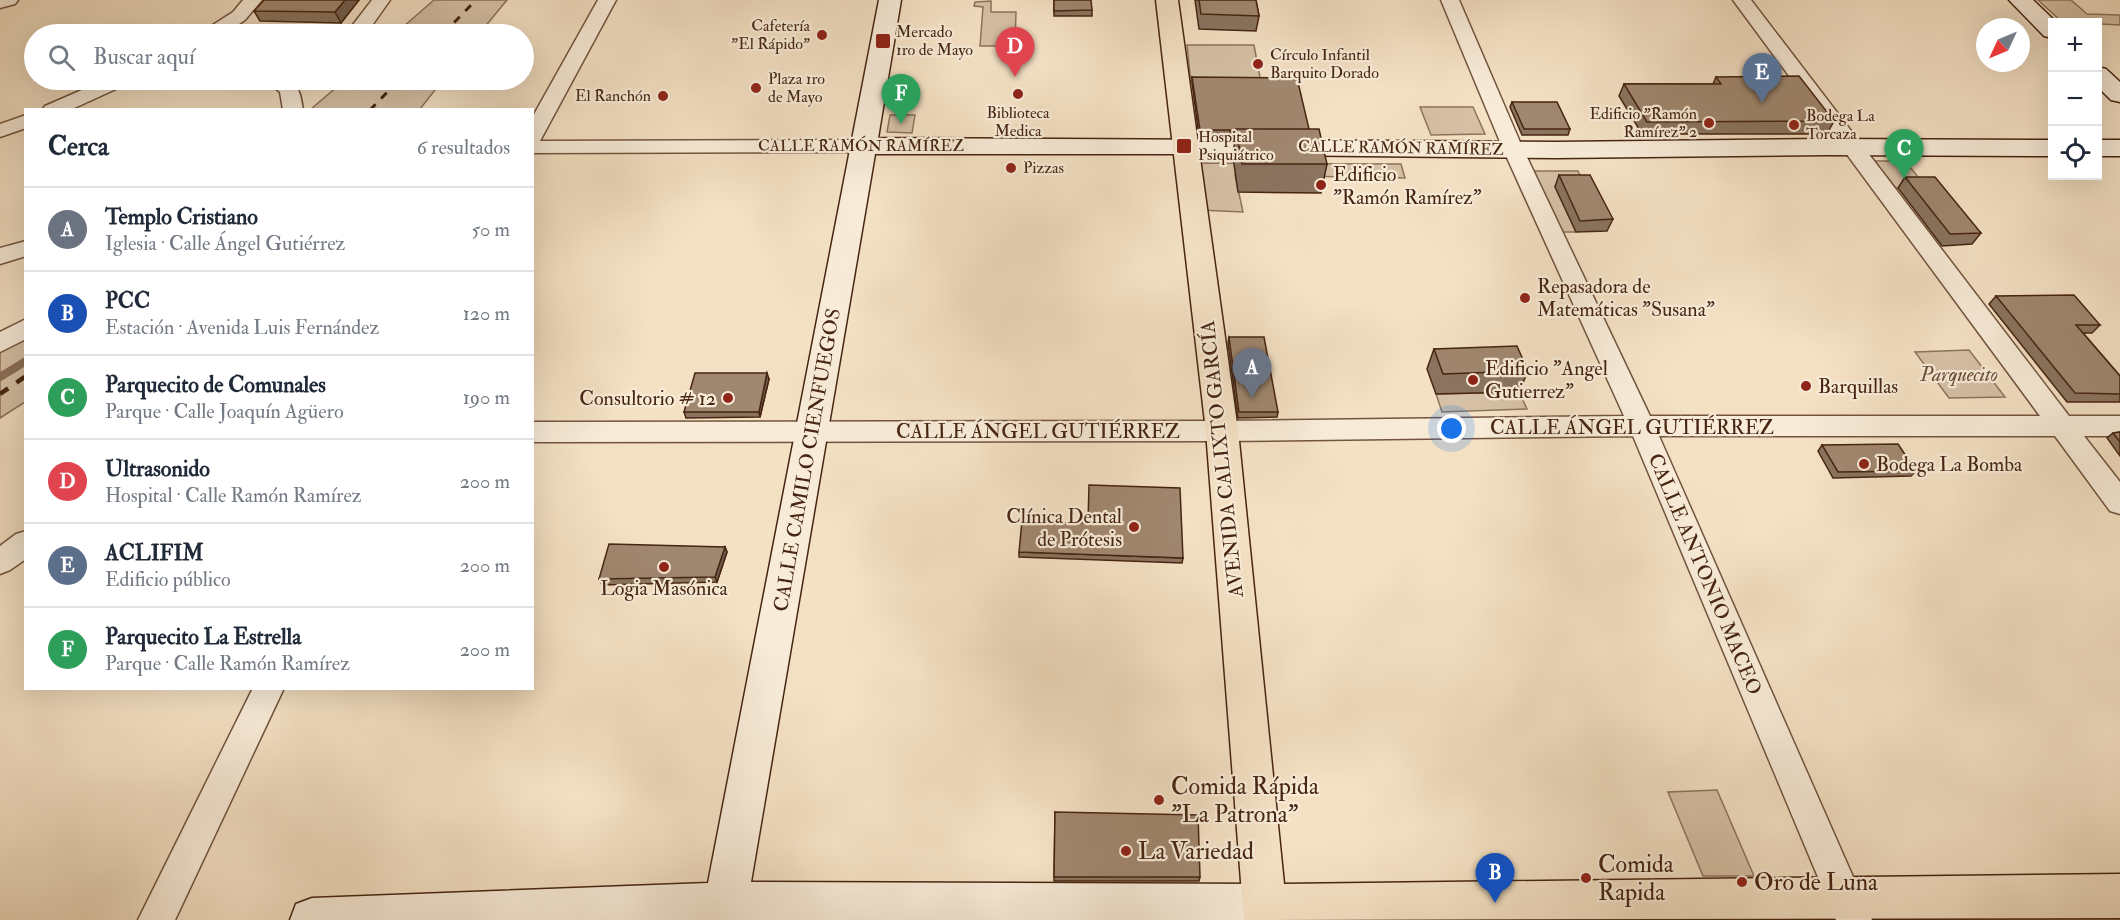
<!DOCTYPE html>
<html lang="es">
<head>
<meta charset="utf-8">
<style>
	:root { --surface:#fff; --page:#f2f2f3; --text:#1f2937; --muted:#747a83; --line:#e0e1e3; --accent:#ea580c }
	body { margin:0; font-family:"IM FELL Double Pica",serif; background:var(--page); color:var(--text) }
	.controls { position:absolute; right:18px; top:18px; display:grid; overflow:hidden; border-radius:0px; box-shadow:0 6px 24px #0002 }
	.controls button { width:54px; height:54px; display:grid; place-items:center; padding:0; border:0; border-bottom:2px solid var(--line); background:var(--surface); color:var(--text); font:30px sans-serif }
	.compass { position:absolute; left:1976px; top:18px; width:54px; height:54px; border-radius:50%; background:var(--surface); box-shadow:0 6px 24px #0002; rotate:226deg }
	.you { position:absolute; left:1452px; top:429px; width:21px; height:21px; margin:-15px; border:4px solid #fff; border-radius:50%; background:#1a73e8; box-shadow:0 0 0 9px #1a73e833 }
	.badge { display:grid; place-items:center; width:39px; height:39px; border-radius:50%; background:var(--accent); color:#fff; font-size:20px; font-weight:700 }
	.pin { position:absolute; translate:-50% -50px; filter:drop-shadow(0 2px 3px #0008) }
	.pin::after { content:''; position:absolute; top:32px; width:21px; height:18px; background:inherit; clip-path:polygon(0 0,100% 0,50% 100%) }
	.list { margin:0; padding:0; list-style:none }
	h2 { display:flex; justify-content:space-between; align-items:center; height:78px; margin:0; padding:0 24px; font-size:26px }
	h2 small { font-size:20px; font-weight:400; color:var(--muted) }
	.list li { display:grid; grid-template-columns:39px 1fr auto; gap:18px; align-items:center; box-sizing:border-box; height:84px; padding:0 24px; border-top:2px solid var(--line) }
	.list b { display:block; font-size:22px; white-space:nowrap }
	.list p { margin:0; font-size:20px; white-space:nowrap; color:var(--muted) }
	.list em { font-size:20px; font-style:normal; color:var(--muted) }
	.icon { flex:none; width:33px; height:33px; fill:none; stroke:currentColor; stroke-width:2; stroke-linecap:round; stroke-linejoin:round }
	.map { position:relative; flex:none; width:2120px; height:920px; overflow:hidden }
	.search { position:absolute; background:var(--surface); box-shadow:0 6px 24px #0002; left:24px; top:24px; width:510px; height:66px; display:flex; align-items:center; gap:15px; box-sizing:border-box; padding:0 21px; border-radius:33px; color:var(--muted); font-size:22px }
	.panel { position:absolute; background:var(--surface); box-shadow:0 6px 24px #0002; left:24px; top:108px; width:510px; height:582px; border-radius:0px }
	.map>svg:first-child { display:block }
	.green { fill:#d6c1a6; stroke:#8e735c; stroke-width:1.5 }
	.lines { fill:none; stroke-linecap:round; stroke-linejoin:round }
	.stream { stroke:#8b6f58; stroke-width:8 }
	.street-casing { stroke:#72543e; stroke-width:3 }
	.secondary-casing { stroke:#462512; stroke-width:3 }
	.primary-casing { stroke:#462512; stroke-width:3 }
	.street { fill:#f8ecd9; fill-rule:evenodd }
	.secondary { fill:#f8ecd9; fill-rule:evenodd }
	.primary { fill:#f4e1c4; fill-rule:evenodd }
	.rail-far1 { stroke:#462512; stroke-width:3; stroke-dasharray:8 8; stroke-linecap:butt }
	.rail { stroke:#462512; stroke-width:4.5; stroke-dasharray:10 10; stroke-linecap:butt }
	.wall { fill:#8a745f; stroke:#462512; stroke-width:1.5 }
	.shaded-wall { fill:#705e4e; stroke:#462512; stroke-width:1.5 }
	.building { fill:#a0876f; stroke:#462512; stroke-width:1.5 }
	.poi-dot { fill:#8f2418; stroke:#f8ecd9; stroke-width:2 }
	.labels { text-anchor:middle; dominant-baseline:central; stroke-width:4.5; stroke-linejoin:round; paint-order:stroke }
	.far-poi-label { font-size:16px; fill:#462512; stroke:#f8ecd9; text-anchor:start }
	.far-street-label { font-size:16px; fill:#462512; stroke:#f8ecd9 }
	.poi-label { font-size:20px; fill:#462512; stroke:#f8ecd9; text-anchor:start }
	.park-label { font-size:20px; font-style:italic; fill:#6a4c37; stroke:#f8ecd9 }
	.street-label { font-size:20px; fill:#462512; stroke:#f8ecd9 }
	.near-poi-label { font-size:24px; fill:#462512; stroke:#f8ecd9; text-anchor:start }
</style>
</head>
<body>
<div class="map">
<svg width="2120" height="920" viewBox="0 0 2120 920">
	<rect width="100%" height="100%" fill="#f4e1c4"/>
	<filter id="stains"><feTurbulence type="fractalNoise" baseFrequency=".00333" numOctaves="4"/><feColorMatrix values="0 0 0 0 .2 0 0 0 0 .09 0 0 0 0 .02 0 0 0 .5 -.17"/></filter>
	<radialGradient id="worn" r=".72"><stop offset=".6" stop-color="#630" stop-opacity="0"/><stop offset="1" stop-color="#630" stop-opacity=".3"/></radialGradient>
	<path class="green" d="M434,0H507L479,34H395Z
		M2038,0H2071L2087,14L2120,15V25L2062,22Z
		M991,1V12H1016L1015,46H980L983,7L974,6L975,2Z
		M1187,45H1254L1261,83H1191Z
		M345,80H443L420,109H311Z
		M1420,107H1473L1485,134L1431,135Z
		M890,115H915L912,133L887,132Z
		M1874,161H1905L1927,188H1896Z
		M1191,163L1401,164L1405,178L1235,175L1243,212L1199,210Z
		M1532,171H1578L1585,186H1555L1576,232H1559Z
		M25,331V402L0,418V348Z
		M1969,350L2005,397L1949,398L1915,352Z
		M1519,392L1527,409L1442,412L1436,394Z
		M1717,790L1754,876H1703L1668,792Z
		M2120,912V920H1862L1860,914Z"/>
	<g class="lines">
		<path class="stream" d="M0,377L26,361"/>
		<g class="street-casing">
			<path id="street" d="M0,0H18L15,4L0,8Z
				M243,0H262L245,20L224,34H203L205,30L233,12Z
				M372,0H390L366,34H340L342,30L352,26Z
				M598,0H616L540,141L865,140L872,142L875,146L872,150L865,152L532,153V118Z
				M1441,0H1459L1523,149L1650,416H2040L1733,0H1751L2069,416H2120V436H2084L2120,482V514L2110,511L2055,436H1659L1872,920H1836L1633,436L1222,441L532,442V422L1222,421L1624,416L1503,149Z
				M105,80H130L127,84L70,110H42L45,106Z
				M265,80C294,77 299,82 303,110H283L280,92Z
				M26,115V128L0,137V124Z
				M26,241V256L0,264V248Z
				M26,319V339L0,352V332Z
				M26,531V559L10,570L0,574V546L16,534Z
				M253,688H284L175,920H138Z"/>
		</g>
		<g class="secondary-casing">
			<path id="secondary" d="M879,0H901L878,138L1557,142L1827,139L2052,140V156L1827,155L1557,158L1184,154H875L751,882L1264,884L1279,891L1286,906L1280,920H290L296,904L312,898L708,883Z
				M2009,0H2033L2056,22H2052V38L2044,36Z
				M2098,67L2106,69L2120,82V102L2111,100L2098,87Z
				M2098,140H2120V156H2098Z"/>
		</g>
		<g class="primary-casing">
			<path id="primary" d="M1156,0H1178L1238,431L1284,884L2120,874V918L1244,920L1206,431Z"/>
		</g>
		<use href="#street" class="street"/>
		<use href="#secondary" class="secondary"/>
		<use href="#primary" class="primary"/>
		<path class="rail-far1" d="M443,34L476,0
			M370,110L399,80"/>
		<path class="rail" d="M0,394L26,376"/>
	</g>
	<path class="wall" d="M359,0L341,23L260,21L254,11Z
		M1054,0L1092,10V16H1054Z
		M1195,0H1256L1259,16L1256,31L1199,29Z
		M1192,77L1309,129L1327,164L1321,193L1238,192L1233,157L1235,138H1230L1229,136H1199L1192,83Z
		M1716,77L1834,121L1827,134H1642L1619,96L1624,84H1713Z
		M1512,102L1570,129L1568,135H1522L1510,107Z
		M1559,175L1613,219L1607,231L1576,232L1555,187Z
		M1905,177L1981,233L1972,244L1942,246L1898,188Z
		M1996,296L2100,325L2092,333H2083L2120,376V402H2067L1989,304Z
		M1229,337L1278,412L1277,417L1238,418L1228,343Z
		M1434,349L1528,371L1519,392L1436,394L1427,369Z
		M769,379L760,417L686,418L684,412Z
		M2120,432V456L2107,438L2113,433Z
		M1822,445L1916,471L1911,476L1833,478L1818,451Z
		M725,547L727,552L717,582L602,585L599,579Z
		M1019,552L1183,558L1182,563L1019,557Z
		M1055,812L1200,877L1199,881H1054Z"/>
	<path class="shaded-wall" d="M345,0H359L341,23L335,12Z
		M767,373L769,379L760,417L759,412Z
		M725,547L727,552L717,582L715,577Z"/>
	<path class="building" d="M264,0H345L335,12L254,11Z
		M1054,0H1091L1092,10L1054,11Z
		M1199,0H1256L1259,16L1201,14Z
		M1799,76L1834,121L1647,122L1624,84H1721L1716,77Z
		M1192,77L1297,78L1309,129H1236V132H1230V130H1200Z
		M1512,102H1557L1570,129H1524Z
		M1236,129H1319L1327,164H1242Z
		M1559,175H1590L1613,219L1580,221Z
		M1905,177H1935L1981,233L1950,234Z
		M2074,295L2100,325H2076L2120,376V394L2075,393L1996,296Z
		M1229,337H1264L1278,412H1239Z
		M1517,346L1528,371L1443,374L1434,349Z
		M695,373H767L759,412H684Z
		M2120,432V442L2113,433Z
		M1898,444L1916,471L1838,472L1822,445Z
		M1089,485L1180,488L1183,558L1019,552L1022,521L1088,523Z
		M609,544L725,547L715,577L599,579Z
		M1055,812L1198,815L1200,877H1054Z"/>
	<g class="poi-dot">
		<circle cx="822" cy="35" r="6"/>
		<rect x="875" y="33" width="16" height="16" rx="3"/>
		<circle cx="1258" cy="64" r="6"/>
		<circle cx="756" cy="88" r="6"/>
		<circle cx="1018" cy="94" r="6"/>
		<circle cx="663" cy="96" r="6"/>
		<circle cx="1709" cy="123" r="6"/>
		<circle cx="1794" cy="125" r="6"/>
		<rect x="1176" y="138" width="16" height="16" rx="3"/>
		<circle cx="1011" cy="168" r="6"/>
		<circle cx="1321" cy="185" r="6"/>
		<circle cx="1525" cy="298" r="6"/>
		<circle cx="1473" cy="380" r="6"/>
		<circle cx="1806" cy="386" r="6"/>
		<circle cx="728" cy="398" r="6"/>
		<circle cx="1864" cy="464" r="6"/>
		<circle cx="1134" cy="527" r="6"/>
		<circle cx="664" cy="567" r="6"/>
		<circle cx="1159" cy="800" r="6"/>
		<circle cx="1126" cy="851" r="6"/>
		<circle cx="1586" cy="878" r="6"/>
		<circle cx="1742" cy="882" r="6"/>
	</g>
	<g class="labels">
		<g class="far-poi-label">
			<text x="810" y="26" text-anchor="end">Cafetería<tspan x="810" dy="18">"El Rápido"</tspan></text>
			<text x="896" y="32">Mercado<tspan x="896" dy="18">1ro de Mayo</tspan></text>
			<text x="1270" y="55">Círculo Infantil<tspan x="1270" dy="18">Barquito Dorado</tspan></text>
			<text x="768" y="79">Plaza 1ro<tspan x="768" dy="18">de Mayo</tspan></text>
			<text x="651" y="96" text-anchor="end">El Ranchón</text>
			<text x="1018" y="113" text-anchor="middle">Biblioteca<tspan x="1018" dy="18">Medica</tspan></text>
			<text x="1697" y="114" text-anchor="end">Edificio "Ramón<tspan x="1697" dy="18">Ramírez" 2</tspan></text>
			<text x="1806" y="116">Bodega La<tspan x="1806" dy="18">Torcaza</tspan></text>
			<text x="1198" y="137">Hospital<tspan x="1198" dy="18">Psiquiátrico</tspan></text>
			<text x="1023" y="168">Pizzas</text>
		</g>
		<g class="far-street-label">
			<text x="861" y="146">CALLE RAMÓN RAMÍREZ</text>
			<text transform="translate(1401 148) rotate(1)">CALLE RAMÓN RAMÍREZ</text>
		</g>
		<g class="poi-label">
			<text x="1333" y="174">Edificio<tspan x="1333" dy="23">"Ramón Ramírez"</tspan></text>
			<text x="1537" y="286">Repasadora de<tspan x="1537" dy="23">Matemáticas "Susana"</tspan></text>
			<text x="1485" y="368">Edificio "Angel<tspan x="1485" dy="23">Gutierrez"</tspan></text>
			<text x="1818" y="386">Barquillas</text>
			<text x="716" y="398" text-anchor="end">Consultorio # 12</text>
			<text x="1876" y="464">Bodega La Bomba</text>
			<text x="1122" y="516" text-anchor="end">Clínica Dental<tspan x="1122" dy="23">de Prótesis</tspan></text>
			<text x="664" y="588" text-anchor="middle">Logia Masónica</text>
		</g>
		<g class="park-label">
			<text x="1959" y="374">Parquecito</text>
		</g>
		<g class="street-label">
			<text x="1632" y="427">CALLE ÁNGEL GUTIÉRREZ</text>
			<text x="1038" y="431">CALLE ÁNGEL GUTIÉRREZ</text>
			<text transform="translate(1222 459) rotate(-96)">AVENIDA CALIXTO GARCÍA</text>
			<text transform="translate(807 460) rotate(-80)">CALLE CAMILO CIENFUEGOS</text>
			<text transform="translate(1705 574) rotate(67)">CALLE ANTONIO MACEO</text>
		</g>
		<g class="near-poi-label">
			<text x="1171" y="786">Comida Rápida<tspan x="1171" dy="28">"La Patrona"</tspan></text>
			<text x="1138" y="851">La Variedad</text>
			<text x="1598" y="864">Comida<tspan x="1598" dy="28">Rapida</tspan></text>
			<text x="1754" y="882">Oro de Luna</text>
		</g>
	</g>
	<rect width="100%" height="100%" filter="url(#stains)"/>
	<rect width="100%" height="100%" fill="url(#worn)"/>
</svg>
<div class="controls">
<button>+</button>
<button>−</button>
<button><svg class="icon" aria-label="locate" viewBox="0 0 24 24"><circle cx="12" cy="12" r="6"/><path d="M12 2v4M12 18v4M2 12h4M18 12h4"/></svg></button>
</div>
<svg class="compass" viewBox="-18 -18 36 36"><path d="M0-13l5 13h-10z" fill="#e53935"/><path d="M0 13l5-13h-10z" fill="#747a83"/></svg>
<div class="you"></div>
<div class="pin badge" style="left:1252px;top:398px;background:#6b7280">A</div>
<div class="pin badge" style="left:1495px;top:903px;background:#1a4fb4">B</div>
<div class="pin badge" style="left:1904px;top:179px;background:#2e9e5b">C</div>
<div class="pin badge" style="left:1015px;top:77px;background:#e0444e">D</div>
<div class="pin badge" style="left:1762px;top:103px;background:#5c6f8a">E</div>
<div class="pin badge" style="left:901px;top:124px;background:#2e9e5b">F</div>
<div class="search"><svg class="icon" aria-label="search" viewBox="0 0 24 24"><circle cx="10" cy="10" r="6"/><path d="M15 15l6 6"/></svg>Buscar aquí</div>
<section class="panel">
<h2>Cerca<small>6 resultados</small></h2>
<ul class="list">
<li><span class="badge" style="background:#6b7280">A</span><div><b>Templo Cristiano</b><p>Iglesia · Calle Ángel Gutiérrez</p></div><em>50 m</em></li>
<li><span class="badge" style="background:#1a4fb4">B</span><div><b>PCC</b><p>Estación · Avenida Luis Fernández</p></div><em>120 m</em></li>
<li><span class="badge" style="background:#2e9e5b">C</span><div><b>Parquecito de Comunales</b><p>Parque · Calle Joaquín Agüero</p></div><em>190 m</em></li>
<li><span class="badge" style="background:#e0444e">D</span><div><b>Ultrasonido</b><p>Hospital · Calle Ramón Ramírez</p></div><em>200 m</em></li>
<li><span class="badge" style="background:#5c6f8a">E</span><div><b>ACLIFIM</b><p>Edificio público</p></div><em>200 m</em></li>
<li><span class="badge" style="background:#2e9e5b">F</span><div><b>Parquecito La Estrella</b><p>Parque · Calle Ramón Ramírez</p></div><em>200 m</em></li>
</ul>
</section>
</div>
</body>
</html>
